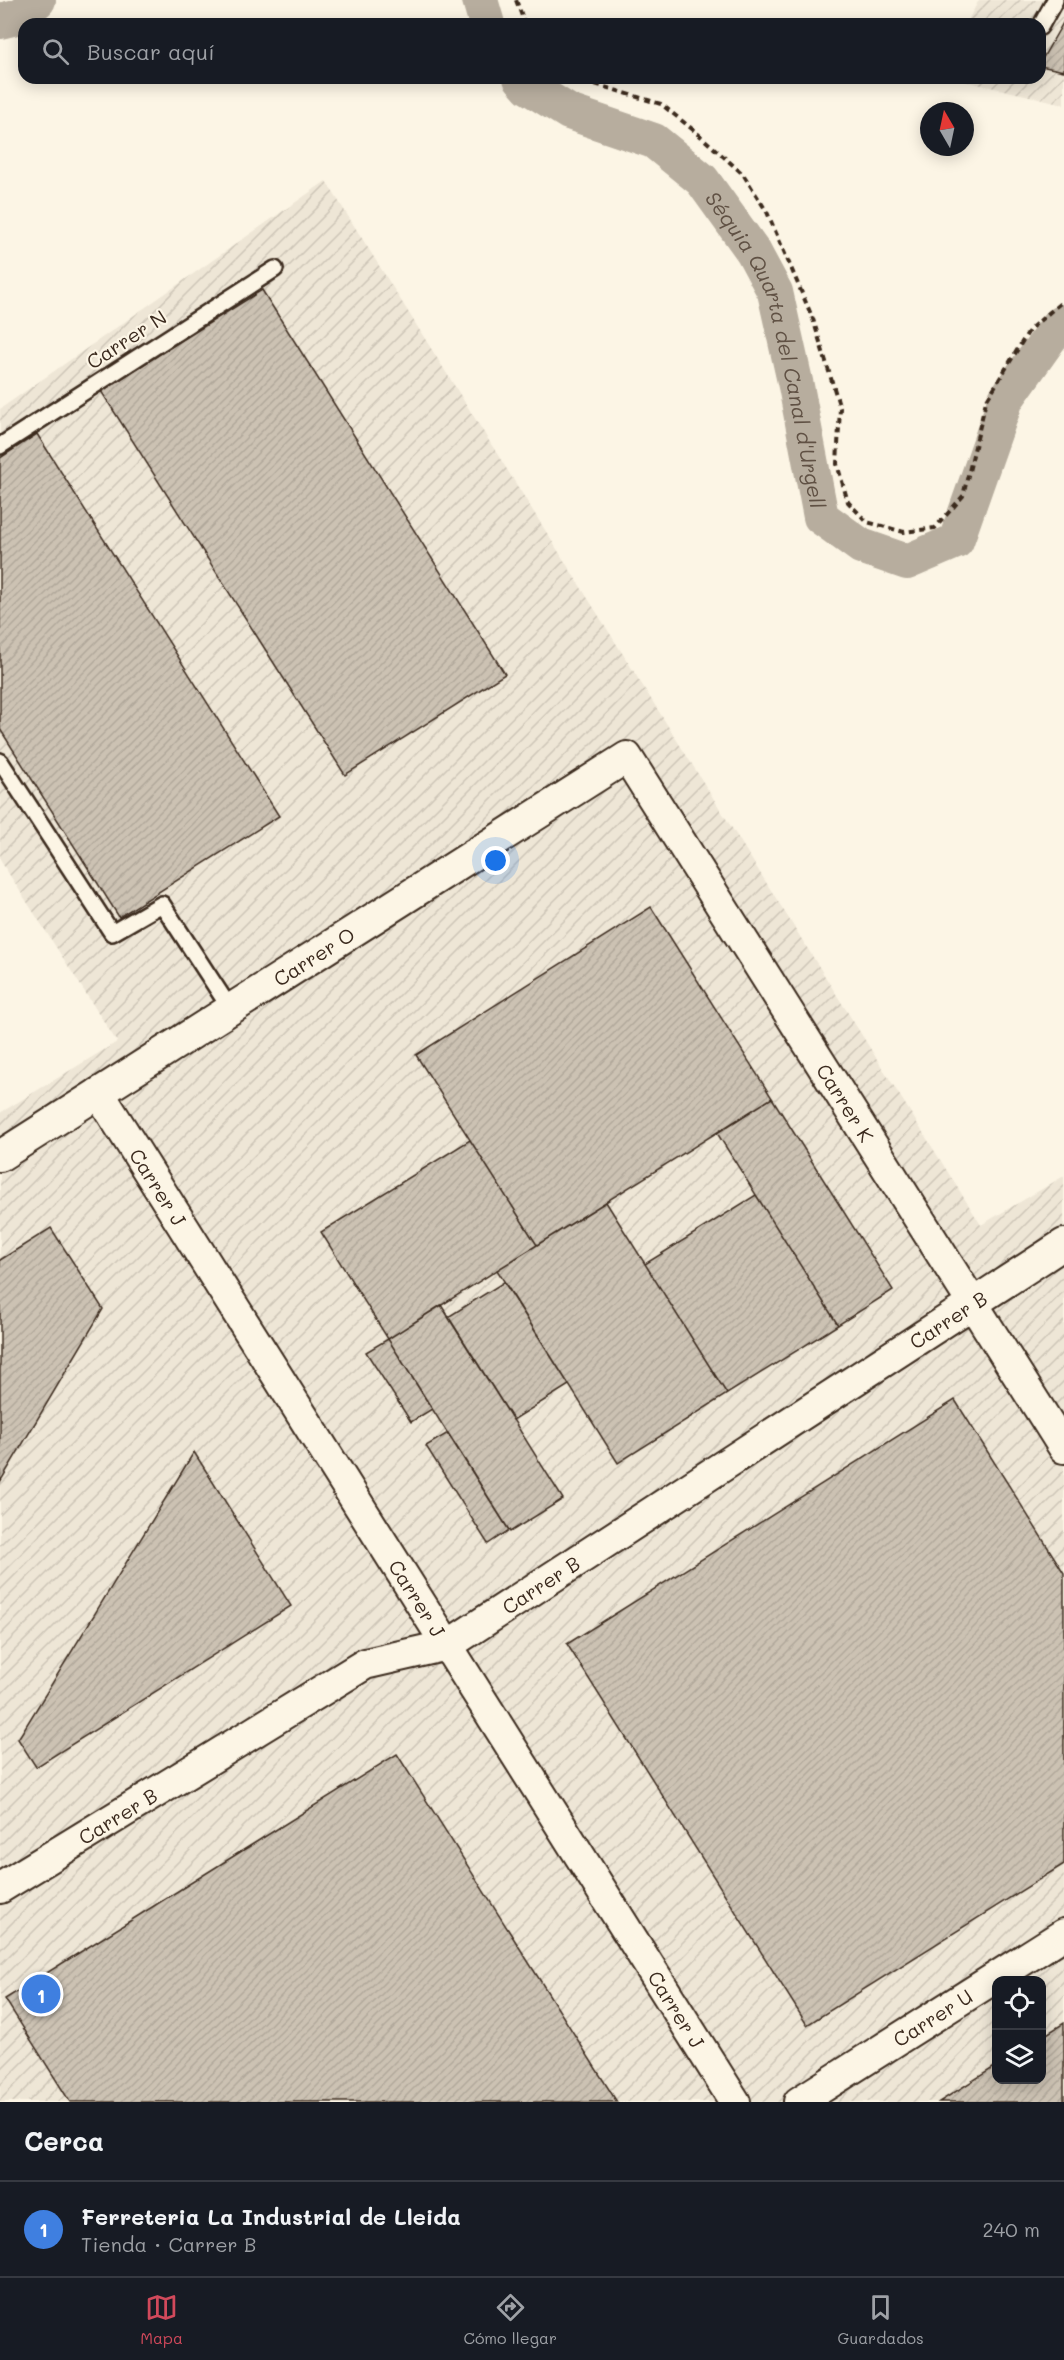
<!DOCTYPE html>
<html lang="es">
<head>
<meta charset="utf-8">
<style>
	:root { --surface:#171b24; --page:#20242c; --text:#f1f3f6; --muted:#9ea1a6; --line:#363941; --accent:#d1495b }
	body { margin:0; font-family:Mali,sans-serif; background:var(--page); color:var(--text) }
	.controls { position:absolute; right:18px; bottom:18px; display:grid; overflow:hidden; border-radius:12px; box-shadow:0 3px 15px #0003 }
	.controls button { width:54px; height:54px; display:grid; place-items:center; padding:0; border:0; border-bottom:2px solid var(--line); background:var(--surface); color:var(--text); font:30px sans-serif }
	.compass { position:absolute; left:920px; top:102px; width:54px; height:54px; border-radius:50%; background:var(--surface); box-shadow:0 3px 15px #0003; rotate:351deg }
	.you { position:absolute; left:496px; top:861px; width:21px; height:21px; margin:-15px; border:4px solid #fff; border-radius:50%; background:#1a73e8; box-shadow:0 0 0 9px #1a73e833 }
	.badge { display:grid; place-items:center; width:39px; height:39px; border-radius:50%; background:var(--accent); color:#fff; font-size:20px; font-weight:700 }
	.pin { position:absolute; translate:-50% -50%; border:3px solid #fff; box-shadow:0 2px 6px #0006 }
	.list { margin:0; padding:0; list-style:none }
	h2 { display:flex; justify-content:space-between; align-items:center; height:78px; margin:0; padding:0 24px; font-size:26px }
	h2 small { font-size:20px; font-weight:400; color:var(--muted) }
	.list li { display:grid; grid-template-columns:39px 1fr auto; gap:18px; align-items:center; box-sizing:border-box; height:96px; padding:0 24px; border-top:2px solid var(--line) }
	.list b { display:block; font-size:22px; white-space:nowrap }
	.list p { margin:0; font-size:20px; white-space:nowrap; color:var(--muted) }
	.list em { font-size:20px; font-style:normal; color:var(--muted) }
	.icon { flex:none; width:33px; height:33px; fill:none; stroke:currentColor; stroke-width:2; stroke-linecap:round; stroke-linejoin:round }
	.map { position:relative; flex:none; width:1064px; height:2102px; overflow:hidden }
	.search { position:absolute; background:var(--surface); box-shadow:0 3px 15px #0003; left:18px; right:18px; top:18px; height:66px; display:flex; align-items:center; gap:15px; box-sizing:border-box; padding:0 21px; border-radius:18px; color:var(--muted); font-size:22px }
	.sheet { height:174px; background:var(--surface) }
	nav { display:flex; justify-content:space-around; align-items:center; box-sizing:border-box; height:84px; border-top:2px solid var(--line); background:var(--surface); font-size:16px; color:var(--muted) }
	nav a { display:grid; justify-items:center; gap:3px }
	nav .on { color:var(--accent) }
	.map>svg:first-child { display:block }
	.industrial { fill:url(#industrial-furrows); fill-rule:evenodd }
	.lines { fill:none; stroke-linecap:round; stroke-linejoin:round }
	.canal { stroke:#b7ad9e; stroke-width:36 }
	.building { fill:url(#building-hatch); stroke:#3b2a1e; stroke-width:1.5 }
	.service-casing { stroke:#3b2a1e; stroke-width:20 }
	.minor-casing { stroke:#3b2a1e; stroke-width:34 }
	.path { stroke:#3b2a1e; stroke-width:4; stroke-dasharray:6 4.5; stroke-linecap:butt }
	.service { stroke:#fcf5e5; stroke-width:15 }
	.minor { stroke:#fcf5e5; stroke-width:30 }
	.labels { text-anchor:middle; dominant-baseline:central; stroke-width:4.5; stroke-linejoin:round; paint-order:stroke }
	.street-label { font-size:20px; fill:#3b2a1e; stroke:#fcf5e5 }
	.water-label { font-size:21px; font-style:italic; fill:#605144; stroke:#fcf5e5 }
</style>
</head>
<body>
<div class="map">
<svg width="1064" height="2102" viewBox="0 0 1064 2102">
	<defs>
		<pattern id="industrial-furrows" width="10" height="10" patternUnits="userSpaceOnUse" patternTransform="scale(1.5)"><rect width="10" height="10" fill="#eee6d6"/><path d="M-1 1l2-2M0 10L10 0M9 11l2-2" fill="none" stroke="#cdc5b7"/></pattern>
		<pattern id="building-hatch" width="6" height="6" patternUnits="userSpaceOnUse" patternTransform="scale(1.5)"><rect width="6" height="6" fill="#ccc2b3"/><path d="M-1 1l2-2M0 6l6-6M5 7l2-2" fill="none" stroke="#b0a79a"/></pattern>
	</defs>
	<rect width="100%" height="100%" fill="#fcf5e5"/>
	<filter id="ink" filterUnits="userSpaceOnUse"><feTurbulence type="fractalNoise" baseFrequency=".0167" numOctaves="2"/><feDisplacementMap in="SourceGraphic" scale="12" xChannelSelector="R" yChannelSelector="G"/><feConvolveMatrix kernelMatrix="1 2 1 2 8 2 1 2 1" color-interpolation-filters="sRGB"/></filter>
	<g filter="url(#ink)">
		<path class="industrial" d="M979,0H1064V104L951,78H1040V24H966Z
			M326,181L981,1225L1064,1176V2102H0V1113L117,1042L0,860V409ZM996,1980H1042V2080H996Z"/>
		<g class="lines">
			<g class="canal">
				<path d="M480,0L487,24"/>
				<path d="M0,21L20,16L38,0"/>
				<path id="s1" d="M521,78L529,87L569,112L654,141L702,180L753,251L775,292L796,386L821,517L861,546L907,562L956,541L1006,399L1058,326L1064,322"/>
			</g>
		</g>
		<path class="building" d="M1064,21V71L1040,66V63Z
			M262,290L505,674L345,775L101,391Z
			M37,434L279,816L119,917L0,729V458Z
			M651,907L772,1098L537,1245L416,1055Z
			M772,1098L893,1290L838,1325L717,1133Z
			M470,1140L537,1245L388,1339L321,1232Z
			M756,1195L838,1325L727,1394L645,1264Z
			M606,1202L727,1394L618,1463L497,1270Z
			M51,1228L103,1309L0,1482V1260Z
			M504,1282L569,1385L513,1420L448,1317Z
			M441,1305L563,1499L510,1532L388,1339Z
			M388,1339L432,1409L411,1422L366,1352Z
			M955,1400L1064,1573V1864L807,2025L567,1644Z
			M448,1433L509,1530L488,1544L426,1446Z
			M194,1452L291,1606L36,1767L18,1739Z
			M397,1754L617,2102H70L5,1999Z
			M1064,2023V2102H939L996,2066V2080H1042V2037Z"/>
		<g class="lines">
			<g class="service-casing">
				<path id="service" d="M1040,27L1055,0
					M0,446L275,269
					M0,761L112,933L162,904L231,1010"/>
			</g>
			<g class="minor-casing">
				<g id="minor">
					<path id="s2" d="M99,1093L735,2102"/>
					<path id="s3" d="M0,1156L627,757L1064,1448"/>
					<path id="s4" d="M0,1888L365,1664L448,1645L1064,1244"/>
					<path id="s5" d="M799,2102L1064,1934"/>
				</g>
			</g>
			<path class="path" d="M516,0L525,24
				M575,78L661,104L696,132L743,174L767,212L813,319L840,408L837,464L848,502L867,522L904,532L935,528L963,496L986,401L1030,329L1064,300"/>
			<use href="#service" class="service"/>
			<use href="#minor" class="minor"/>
		</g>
	</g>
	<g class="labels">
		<g class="street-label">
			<text transform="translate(126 339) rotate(-33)">Carrer N</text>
			<text stroke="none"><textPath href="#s3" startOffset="372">Carrer O</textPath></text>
			<text stroke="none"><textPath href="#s3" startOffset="1152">Carrer K</textPath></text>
			<text stroke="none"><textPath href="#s2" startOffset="111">Carrer J</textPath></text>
			<text stroke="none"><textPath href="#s4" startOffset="1110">Carrer B</textPath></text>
			<text stroke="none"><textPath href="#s4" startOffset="624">Carrer B</textPath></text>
			<text stroke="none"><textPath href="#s2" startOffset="597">Carrer J</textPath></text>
			<text stroke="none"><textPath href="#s4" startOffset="138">Carrer B</textPath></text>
			<text stroke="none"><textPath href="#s2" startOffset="1083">Carrer J</textPath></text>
			<text stroke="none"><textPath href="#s5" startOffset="158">Carrer U</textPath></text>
		</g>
		<g class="water-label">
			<text stroke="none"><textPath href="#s1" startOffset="396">Séquia Quarta del Canal d'Urgell</textPath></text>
		</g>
	</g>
</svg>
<div class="controls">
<button><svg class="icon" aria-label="locate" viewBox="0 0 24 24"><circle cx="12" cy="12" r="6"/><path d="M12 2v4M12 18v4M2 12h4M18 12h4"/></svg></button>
<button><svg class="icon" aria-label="layers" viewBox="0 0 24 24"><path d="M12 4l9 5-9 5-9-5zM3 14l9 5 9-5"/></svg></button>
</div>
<svg class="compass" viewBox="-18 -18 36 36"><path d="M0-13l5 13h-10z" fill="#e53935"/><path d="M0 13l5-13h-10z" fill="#9ea1a6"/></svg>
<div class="you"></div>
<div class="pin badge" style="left:41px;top:1994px;background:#3f7fe0">1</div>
<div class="search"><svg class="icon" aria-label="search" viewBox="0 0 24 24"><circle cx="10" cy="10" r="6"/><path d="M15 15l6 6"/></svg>Buscar aquí</div>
</div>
<section class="sheet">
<h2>Cerca<small></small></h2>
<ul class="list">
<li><span class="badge" style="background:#3f7fe0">1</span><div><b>Ferreteria La Industrial de Lleida</b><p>Tienda · Carrer B</p></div><em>240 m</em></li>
</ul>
</section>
<nav>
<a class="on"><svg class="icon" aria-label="map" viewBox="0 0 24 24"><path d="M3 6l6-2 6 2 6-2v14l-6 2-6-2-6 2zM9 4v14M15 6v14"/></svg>Mapa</a>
<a><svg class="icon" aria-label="directions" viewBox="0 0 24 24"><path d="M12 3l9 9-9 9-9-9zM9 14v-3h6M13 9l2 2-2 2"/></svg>Cómo llegar</a>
<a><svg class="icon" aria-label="saved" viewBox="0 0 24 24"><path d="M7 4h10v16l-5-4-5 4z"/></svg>Guardados</a>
</nav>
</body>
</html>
